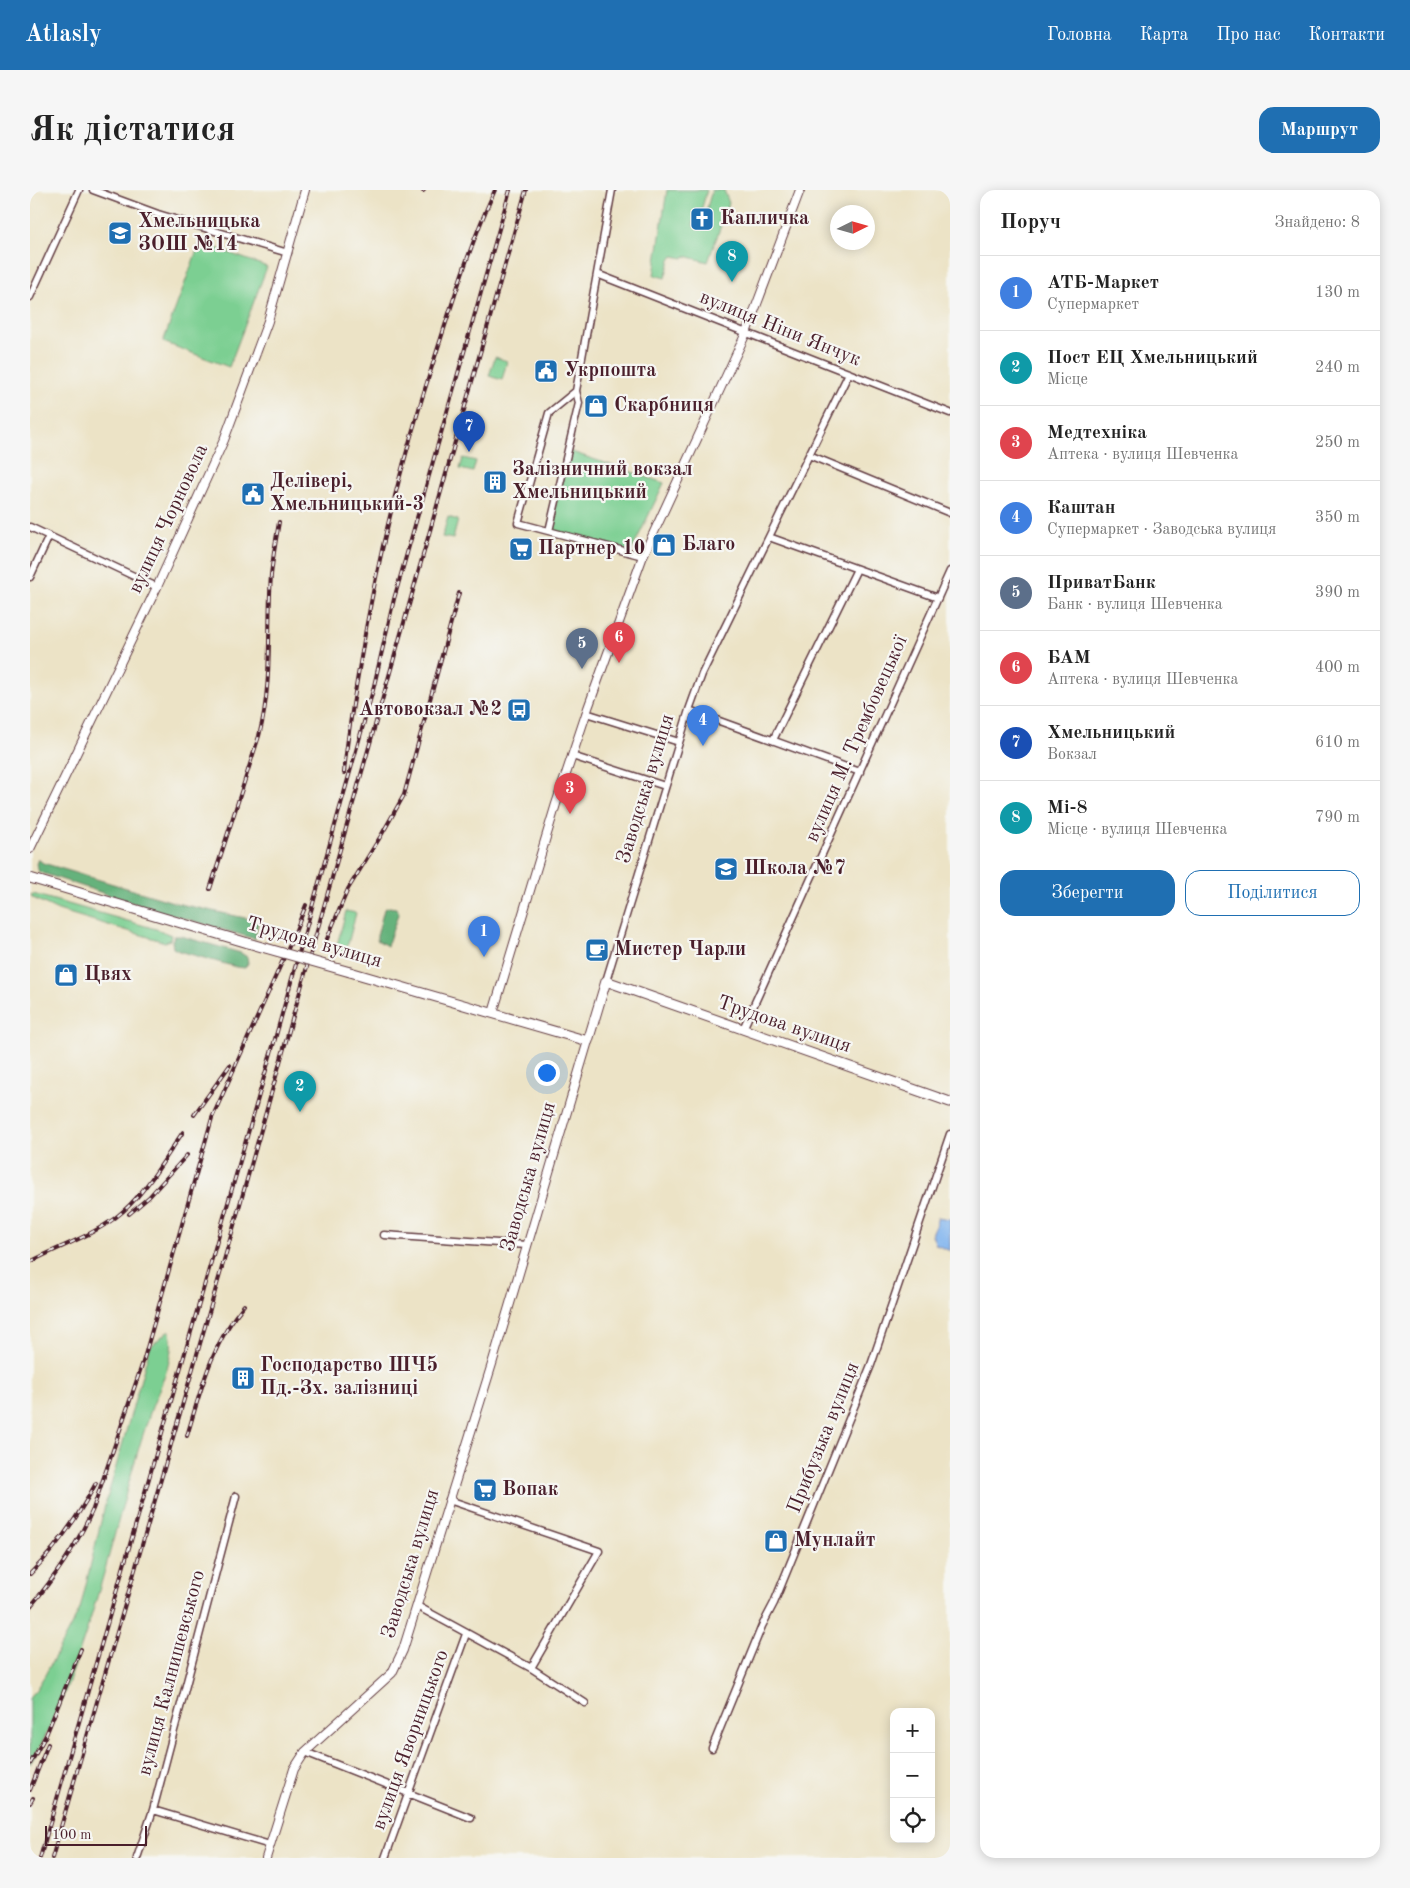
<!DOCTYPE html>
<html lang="uk">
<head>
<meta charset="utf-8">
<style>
	:root { --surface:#fff; --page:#f6f6f6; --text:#222; --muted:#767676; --line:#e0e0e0; --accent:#1f6fb2 }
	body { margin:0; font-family:"Old Standard TT",serif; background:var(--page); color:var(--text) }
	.controls { position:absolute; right:15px; bottom:15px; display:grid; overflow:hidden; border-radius:10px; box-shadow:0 2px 12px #0003 }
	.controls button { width:45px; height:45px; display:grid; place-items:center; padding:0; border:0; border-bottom:1px solid var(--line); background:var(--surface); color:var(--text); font:25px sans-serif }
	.compass { position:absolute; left:800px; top:15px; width:45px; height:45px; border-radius:50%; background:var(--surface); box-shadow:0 2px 12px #0003; rotate:85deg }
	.scale { position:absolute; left:15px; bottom:12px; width:102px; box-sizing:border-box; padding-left:5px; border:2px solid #4a1f2b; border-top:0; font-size:14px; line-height:18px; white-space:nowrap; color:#4a1f2b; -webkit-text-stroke:4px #f6f6f2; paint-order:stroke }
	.you { position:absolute; left:516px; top:882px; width:18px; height:18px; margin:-12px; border:4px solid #fff; border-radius:50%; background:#1a73e8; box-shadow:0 0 0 8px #1a73e833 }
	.badge { display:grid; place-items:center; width:32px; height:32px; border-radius:50%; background:var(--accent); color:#fff; font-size:16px; font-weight:700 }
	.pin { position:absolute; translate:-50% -41px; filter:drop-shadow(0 1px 2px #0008) }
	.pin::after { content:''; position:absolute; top:26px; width:18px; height:15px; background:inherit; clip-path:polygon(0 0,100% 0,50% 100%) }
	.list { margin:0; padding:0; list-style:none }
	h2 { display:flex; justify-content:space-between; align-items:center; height:65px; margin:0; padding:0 20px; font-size:21px }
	h2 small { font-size:16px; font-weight:400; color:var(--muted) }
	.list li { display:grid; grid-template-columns:32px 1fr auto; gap:15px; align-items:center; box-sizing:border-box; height:75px; padding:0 20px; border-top:1px solid var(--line) }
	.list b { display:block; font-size:19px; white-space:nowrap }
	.list p { margin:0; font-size:16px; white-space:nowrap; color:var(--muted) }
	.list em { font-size:16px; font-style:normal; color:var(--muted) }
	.actions { display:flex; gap:10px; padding:15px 20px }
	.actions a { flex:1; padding:11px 0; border:1px solid var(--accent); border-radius:15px; text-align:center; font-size:18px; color:var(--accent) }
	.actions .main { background:var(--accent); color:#fff }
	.icon { flex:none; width:28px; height:28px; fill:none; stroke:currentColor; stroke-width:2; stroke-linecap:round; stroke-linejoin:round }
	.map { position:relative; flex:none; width:920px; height:1668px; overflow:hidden; border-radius:15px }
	header { display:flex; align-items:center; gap:30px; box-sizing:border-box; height:70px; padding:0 25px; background:var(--accent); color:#fff }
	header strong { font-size:24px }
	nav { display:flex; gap:28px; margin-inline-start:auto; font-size:18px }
	.intro { display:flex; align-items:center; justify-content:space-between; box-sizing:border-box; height:120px; padding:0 30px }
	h1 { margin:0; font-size:35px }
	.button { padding:12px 22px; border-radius:15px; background:var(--accent); color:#fff; font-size:18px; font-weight:700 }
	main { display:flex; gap:30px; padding:0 30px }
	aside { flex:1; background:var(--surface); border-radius:15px; box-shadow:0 2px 12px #0003 }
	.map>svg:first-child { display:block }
	.green { fill:#7ccf92; stroke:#63775e }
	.forest { fill:#65b27c; stroke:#586854 }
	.water { fill:#80b4ee; stroke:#656a8c }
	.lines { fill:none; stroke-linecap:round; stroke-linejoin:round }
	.minor-casing { stroke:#623c42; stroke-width:9 }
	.tertiary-casing { stroke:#623c42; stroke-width:10 }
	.secondary-casing { stroke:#623c42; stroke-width:11 }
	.minor { stroke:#fff; stroke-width:6 }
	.tertiary { stroke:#fff; stroke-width:8 }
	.secondary { stroke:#fff; stroke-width:9 }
	.rail-casing { stroke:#4a1f2b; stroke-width:4 }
	.rail { stroke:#f6f6f2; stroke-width:2; stroke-dasharray:5.5; stroke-linecap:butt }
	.secondary-bridge-casing { stroke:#623c42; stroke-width:11; stroke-linecap:butt }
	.secondary-bridge { stroke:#fff; stroke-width:9 }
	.labels { text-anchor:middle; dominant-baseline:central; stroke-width:4.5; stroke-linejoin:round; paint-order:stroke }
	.poi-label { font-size:20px; font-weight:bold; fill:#4a1f2b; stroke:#f6f6f2; text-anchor:start }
	.street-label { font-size:20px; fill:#4a1f2b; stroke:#f6f6f2 }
</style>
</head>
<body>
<header>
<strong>Atlasly</strong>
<nav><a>Головна</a><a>Карта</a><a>Про нас</a><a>Контакти</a></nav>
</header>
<div class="intro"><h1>Як дістатися</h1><a class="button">Маршрут</a></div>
<main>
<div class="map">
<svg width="920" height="1668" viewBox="0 0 920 1668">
	<rect width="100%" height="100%" fill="#f6f6f2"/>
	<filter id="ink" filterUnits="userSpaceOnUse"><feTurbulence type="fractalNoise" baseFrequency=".02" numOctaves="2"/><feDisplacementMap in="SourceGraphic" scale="10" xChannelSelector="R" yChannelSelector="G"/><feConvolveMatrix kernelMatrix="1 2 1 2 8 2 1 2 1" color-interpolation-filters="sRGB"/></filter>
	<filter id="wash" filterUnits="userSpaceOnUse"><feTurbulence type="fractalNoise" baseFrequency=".0096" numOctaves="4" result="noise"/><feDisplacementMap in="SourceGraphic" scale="20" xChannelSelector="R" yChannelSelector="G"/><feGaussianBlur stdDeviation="1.12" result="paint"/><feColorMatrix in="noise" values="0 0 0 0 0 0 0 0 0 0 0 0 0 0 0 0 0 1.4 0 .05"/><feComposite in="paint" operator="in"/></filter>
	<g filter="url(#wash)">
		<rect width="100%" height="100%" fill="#ece3c6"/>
		<path class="green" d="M637,0H677L670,25L665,29L663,35L666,39H671L682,0H694L699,13L678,72L655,66L654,68L643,66L640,70L635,88L624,85Z
			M170,52L237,77L199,177L133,152Z
			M465,167L477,171L472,190L459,186Z
			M539,261L634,293L601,362L519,341Z
			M433,268L446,271L443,282L430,279Z
			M418,327L428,330L423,349L412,347Z
			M3,704L126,739L141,745L140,750L135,752L28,720L3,708L1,705Z
			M316,721L326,723L318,754L311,762L306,759Z
			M139,1140C148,1163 129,1198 121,1220C94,1299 78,1381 50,1460C38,1497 20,1542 0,1574V1509L15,1485L50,1419L74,1319L120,1157Z"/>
		<path class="forest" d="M8,669L13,673L150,714L220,729L228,732L225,749L112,716L9,682L6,674Z
			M359,717L366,718L369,722L357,756L347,750V746L354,719Z
			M144,746H151L211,763L217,767L218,773L215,778L206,777L149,761L143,758L142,751Z"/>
		<path class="water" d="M908,1027L920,1029V1061L906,1055L902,1045Z"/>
	</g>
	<g filter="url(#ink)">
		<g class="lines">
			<g class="minor-casing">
				<path id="minor" d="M63,0L128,24L258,63
					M567,84L920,223
					M0,107L49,0
					M546,201L519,223L488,333L613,366
					M779,265L920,323
					M0,337L127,397
					M519,341L549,213L546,201L582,0
					M739,347L908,408
					M0,387L19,346
					M659,520L830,582
					M556,523L649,552
					M743,550L827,379
					M542,566L635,596
					M576,791L659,520L672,484L819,183
					M713,839L920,381
					M354,1045L497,1055
					M419,1310L569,1361L501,1478
					M387,1416L501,1478L555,1513
					M682,1558L732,1436L744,1413L841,1175L920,944
					M275,1562L441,1628
					M123,1620L240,1655
					M107,1668L123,1620L206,1306
					M355,1668L436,1444"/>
			</g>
			<g class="tertiary-casing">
				<path id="tertiary" d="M0,659L127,397L194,250L238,131L275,0
					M463,823L526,614L558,518L613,366L716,143L770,0
					M236,1668L264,1579L275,1562L362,1483L373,1460L462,1174L558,851"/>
			</g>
			<g class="secondary-casing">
				<path id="secondary" d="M0,688L218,753
					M320,782L558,851L576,791L920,912"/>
			</g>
			<use href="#minor" class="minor"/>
			<use href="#tertiary" class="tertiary"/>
			<use href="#secondary" class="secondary"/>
			<g class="rail-casing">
				<path id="rail" d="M393,1L394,0
					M314,583C317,548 323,514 329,479C346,373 372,269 405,167C423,111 440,54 465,0
					M180,699L229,546C243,493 237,439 241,385C243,367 246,349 249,332
					M294,756L318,699L352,644L374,605L429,403
					M164,925L200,875
					M99,1024L119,1007L157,965
					M0,1072C28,1057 59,1047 85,1028C114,1006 133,971 153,942
					M157,1246C171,1199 182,1153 214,1115
					M0,1384C27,1357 48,1327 66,1293
					M0,1417C25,1387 47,1355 63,1319L113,1172L182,928L261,752L276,715
					M0,1574L16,1545L51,1459
					M0,1600L18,1554
					M0,1613L3,1608
					M10,1668L245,849L343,500L364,409L480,0
					M22,1668L203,1039L496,0"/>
			</g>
			<use href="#rail" class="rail"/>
			<g class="secondary-bridge-casing">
				<path id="secondary-bridge" d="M218,753L320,782"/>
			</g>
			<use href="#secondary-bridge" class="secondary-bridge"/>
		</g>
	</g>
	<defs>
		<g id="church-square" transform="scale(1.25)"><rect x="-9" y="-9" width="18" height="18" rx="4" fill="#1f6fb2" stroke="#f6f6f2"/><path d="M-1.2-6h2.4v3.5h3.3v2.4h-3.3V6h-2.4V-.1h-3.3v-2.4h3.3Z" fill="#fff"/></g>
		<g id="school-square" transform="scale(1.25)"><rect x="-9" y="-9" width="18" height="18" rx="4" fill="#1f6fb2" stroke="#f6f6f2"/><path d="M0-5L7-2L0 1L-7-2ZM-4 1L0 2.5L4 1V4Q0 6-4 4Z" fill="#fff"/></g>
		<g id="civic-square" transform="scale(1.25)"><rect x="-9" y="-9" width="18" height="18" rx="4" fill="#1f6fb2" stroke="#f6f6f2"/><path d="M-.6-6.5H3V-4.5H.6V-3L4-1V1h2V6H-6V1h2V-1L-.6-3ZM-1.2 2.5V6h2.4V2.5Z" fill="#fff"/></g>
		<g id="shop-square" transform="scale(1.25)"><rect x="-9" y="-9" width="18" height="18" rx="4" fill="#1f6fb2" stroke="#f6f6f2"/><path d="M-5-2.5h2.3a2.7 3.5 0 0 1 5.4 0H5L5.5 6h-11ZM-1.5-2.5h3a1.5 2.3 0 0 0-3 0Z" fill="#fff"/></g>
		<g id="building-square" transform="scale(1.25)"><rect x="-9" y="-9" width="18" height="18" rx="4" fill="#1f6fb2" stroke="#f6f6f2"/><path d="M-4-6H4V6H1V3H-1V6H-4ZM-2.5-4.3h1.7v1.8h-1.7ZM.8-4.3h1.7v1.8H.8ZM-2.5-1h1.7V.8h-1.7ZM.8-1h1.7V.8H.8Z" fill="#fff"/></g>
		<g id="supermarket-square" transform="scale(1.25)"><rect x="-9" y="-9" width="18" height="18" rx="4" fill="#1f6fb2" stroke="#f6f6f2"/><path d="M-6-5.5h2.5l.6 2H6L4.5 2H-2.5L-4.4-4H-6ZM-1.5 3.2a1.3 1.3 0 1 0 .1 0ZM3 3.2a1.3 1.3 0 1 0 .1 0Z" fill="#fff"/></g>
		<g id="bus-square" transform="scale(1.25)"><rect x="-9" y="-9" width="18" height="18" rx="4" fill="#1f6fb2" stroke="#f6f6f2"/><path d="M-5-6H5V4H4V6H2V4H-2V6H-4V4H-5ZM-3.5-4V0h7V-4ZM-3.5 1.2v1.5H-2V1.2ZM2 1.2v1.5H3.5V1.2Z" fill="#fff"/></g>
		<g id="cafe-square" transform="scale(1.25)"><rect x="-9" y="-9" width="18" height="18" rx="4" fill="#1f6fb2" stroke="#f6f6f2"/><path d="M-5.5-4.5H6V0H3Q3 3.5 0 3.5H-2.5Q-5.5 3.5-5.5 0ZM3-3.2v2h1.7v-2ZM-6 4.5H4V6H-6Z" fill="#fff"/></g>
	</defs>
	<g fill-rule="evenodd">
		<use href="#church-square" x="672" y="29"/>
		<use href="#school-square" x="90" y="43"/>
		<use href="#civic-square" x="516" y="181"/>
		<use href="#shop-square" x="566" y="216"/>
		<use href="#building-square" x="465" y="292"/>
		<use href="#civic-square" x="223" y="304"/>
		<use href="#shop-square" x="634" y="355"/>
		<use href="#supermarket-square" x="491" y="359"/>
		<use href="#bus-square" x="489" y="520"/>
		<use href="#school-square" x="696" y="679"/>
		<use href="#cafe-square" x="567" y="760"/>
		<use href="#shop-square" x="36" y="785"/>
		<use href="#building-square" x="213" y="1188"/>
		<use href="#supermarket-square" x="455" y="1300"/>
		<use href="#shop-square" x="746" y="1351"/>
	</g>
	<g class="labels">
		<g class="poi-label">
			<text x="690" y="29">Капличка</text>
			<text x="108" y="32">Хмельницька<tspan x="108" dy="23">ЗОШ №14</tspan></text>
			<text x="534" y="181">Укрпошта</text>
			<text x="584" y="216">Скарбниця</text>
			<text x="482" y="280">Залізничний вокзал<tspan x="482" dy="23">Хмельницький</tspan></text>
			<text x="240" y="292">Делівері,<tspan x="240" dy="23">Хмельницький-3</tspan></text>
			<text x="652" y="355">Благо</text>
			<text x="508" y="359">Партнер 10</text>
			<text x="472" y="520" text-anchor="end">Автовокзал №2</text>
			<text x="714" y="679">Школа №7</text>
			<text x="584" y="760">Мистер Чарли</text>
			<text x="54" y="785">Цвях</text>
			<text x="230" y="1176">Господарство ШЧ5<tspan x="230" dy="23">Пд.-Зх. залізниці</tspan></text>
			<text x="472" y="1300">Вопак</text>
			<text x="764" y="1351">Мунлайт</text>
		</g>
		<g class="street-label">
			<text transform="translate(750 139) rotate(22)">вулиця Ніни Янчук</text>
			<text transform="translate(139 329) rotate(-65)">вулиця Чорновола</text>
			<text transform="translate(827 549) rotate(-66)">вулиця М. Трембовецької</text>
			<text transform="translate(616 599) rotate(-73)">Заводська вулиця</text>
			<text transform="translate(284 753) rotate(16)">Трудова вулиця</text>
			<text transform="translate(754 835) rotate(19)">Трудова вулиця</text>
			<text transform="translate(499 987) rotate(-74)">Заводська вулиця</text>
			<text transform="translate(794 1248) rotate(-68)">Прибузька вулиця</text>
			<text transform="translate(381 1374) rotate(-73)">Заводська вулиця</text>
			<text transform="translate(142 1483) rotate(-75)">вулиця Калнишевського</text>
			<text transform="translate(381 1550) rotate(-70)">вулиця Яворницького</text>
		</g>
	</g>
</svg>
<div class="controls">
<button>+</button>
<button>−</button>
<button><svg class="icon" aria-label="locate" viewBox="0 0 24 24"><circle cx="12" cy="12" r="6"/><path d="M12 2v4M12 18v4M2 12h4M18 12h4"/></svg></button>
</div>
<svg class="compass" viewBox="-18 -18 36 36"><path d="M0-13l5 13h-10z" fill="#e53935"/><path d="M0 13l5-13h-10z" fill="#767676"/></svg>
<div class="scale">100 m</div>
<div class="you"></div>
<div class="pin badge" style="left:454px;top:767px;background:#3f7fe0">1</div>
<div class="pin badge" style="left:270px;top:922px;background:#0f9aa8">2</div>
<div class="pin badge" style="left:540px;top:624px;background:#e0444e">3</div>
<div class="pin badge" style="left:673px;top:556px;background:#3f7fe0">4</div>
<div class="pin badge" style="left:552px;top:479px;background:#5c6f8a">5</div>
<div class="pin badge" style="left:589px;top:473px;background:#e0444e">6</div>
<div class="pin badge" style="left:439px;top:262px;background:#1a4fb4">7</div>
<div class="pin badge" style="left:702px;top:92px;background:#0f9aa8">8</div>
</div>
<aside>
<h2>Поруч<small>Знайдено: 8</small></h2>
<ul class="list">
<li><span class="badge" style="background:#3f7fe0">1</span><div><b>АТБ-Маркет</b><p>Супермаркет</p></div><em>130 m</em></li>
<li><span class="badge" style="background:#0f9aa8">2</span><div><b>Пост ЕЦ Хмельницький</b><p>Місце</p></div><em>240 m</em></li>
<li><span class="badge" style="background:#e0444e">3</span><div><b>Медтехніка</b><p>Аптека · вулиця Шевченка</p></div><em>250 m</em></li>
<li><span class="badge" style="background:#3f7fe0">4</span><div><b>Каштан</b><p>Супермаркет · Заводська вулиця</p></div><em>350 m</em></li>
<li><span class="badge" style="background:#5c6f8a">5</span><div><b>ПриватБанк</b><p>Банк · вулиця Шевченка</p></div><em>390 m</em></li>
<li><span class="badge" style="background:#e0444e">6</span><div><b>БАМ</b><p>Аптека · вулиця Шевченка</p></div><em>400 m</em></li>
<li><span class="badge" style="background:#1a4fb4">7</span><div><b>Хмельницький</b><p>Вокзал</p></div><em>610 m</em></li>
<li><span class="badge" style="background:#0f9aa8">8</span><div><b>Mi-8</b><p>Місце · вулиця Шевченка</p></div><em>790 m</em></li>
</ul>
<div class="actions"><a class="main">Зберегти</a><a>Поділитися</a></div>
</aside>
</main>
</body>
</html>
